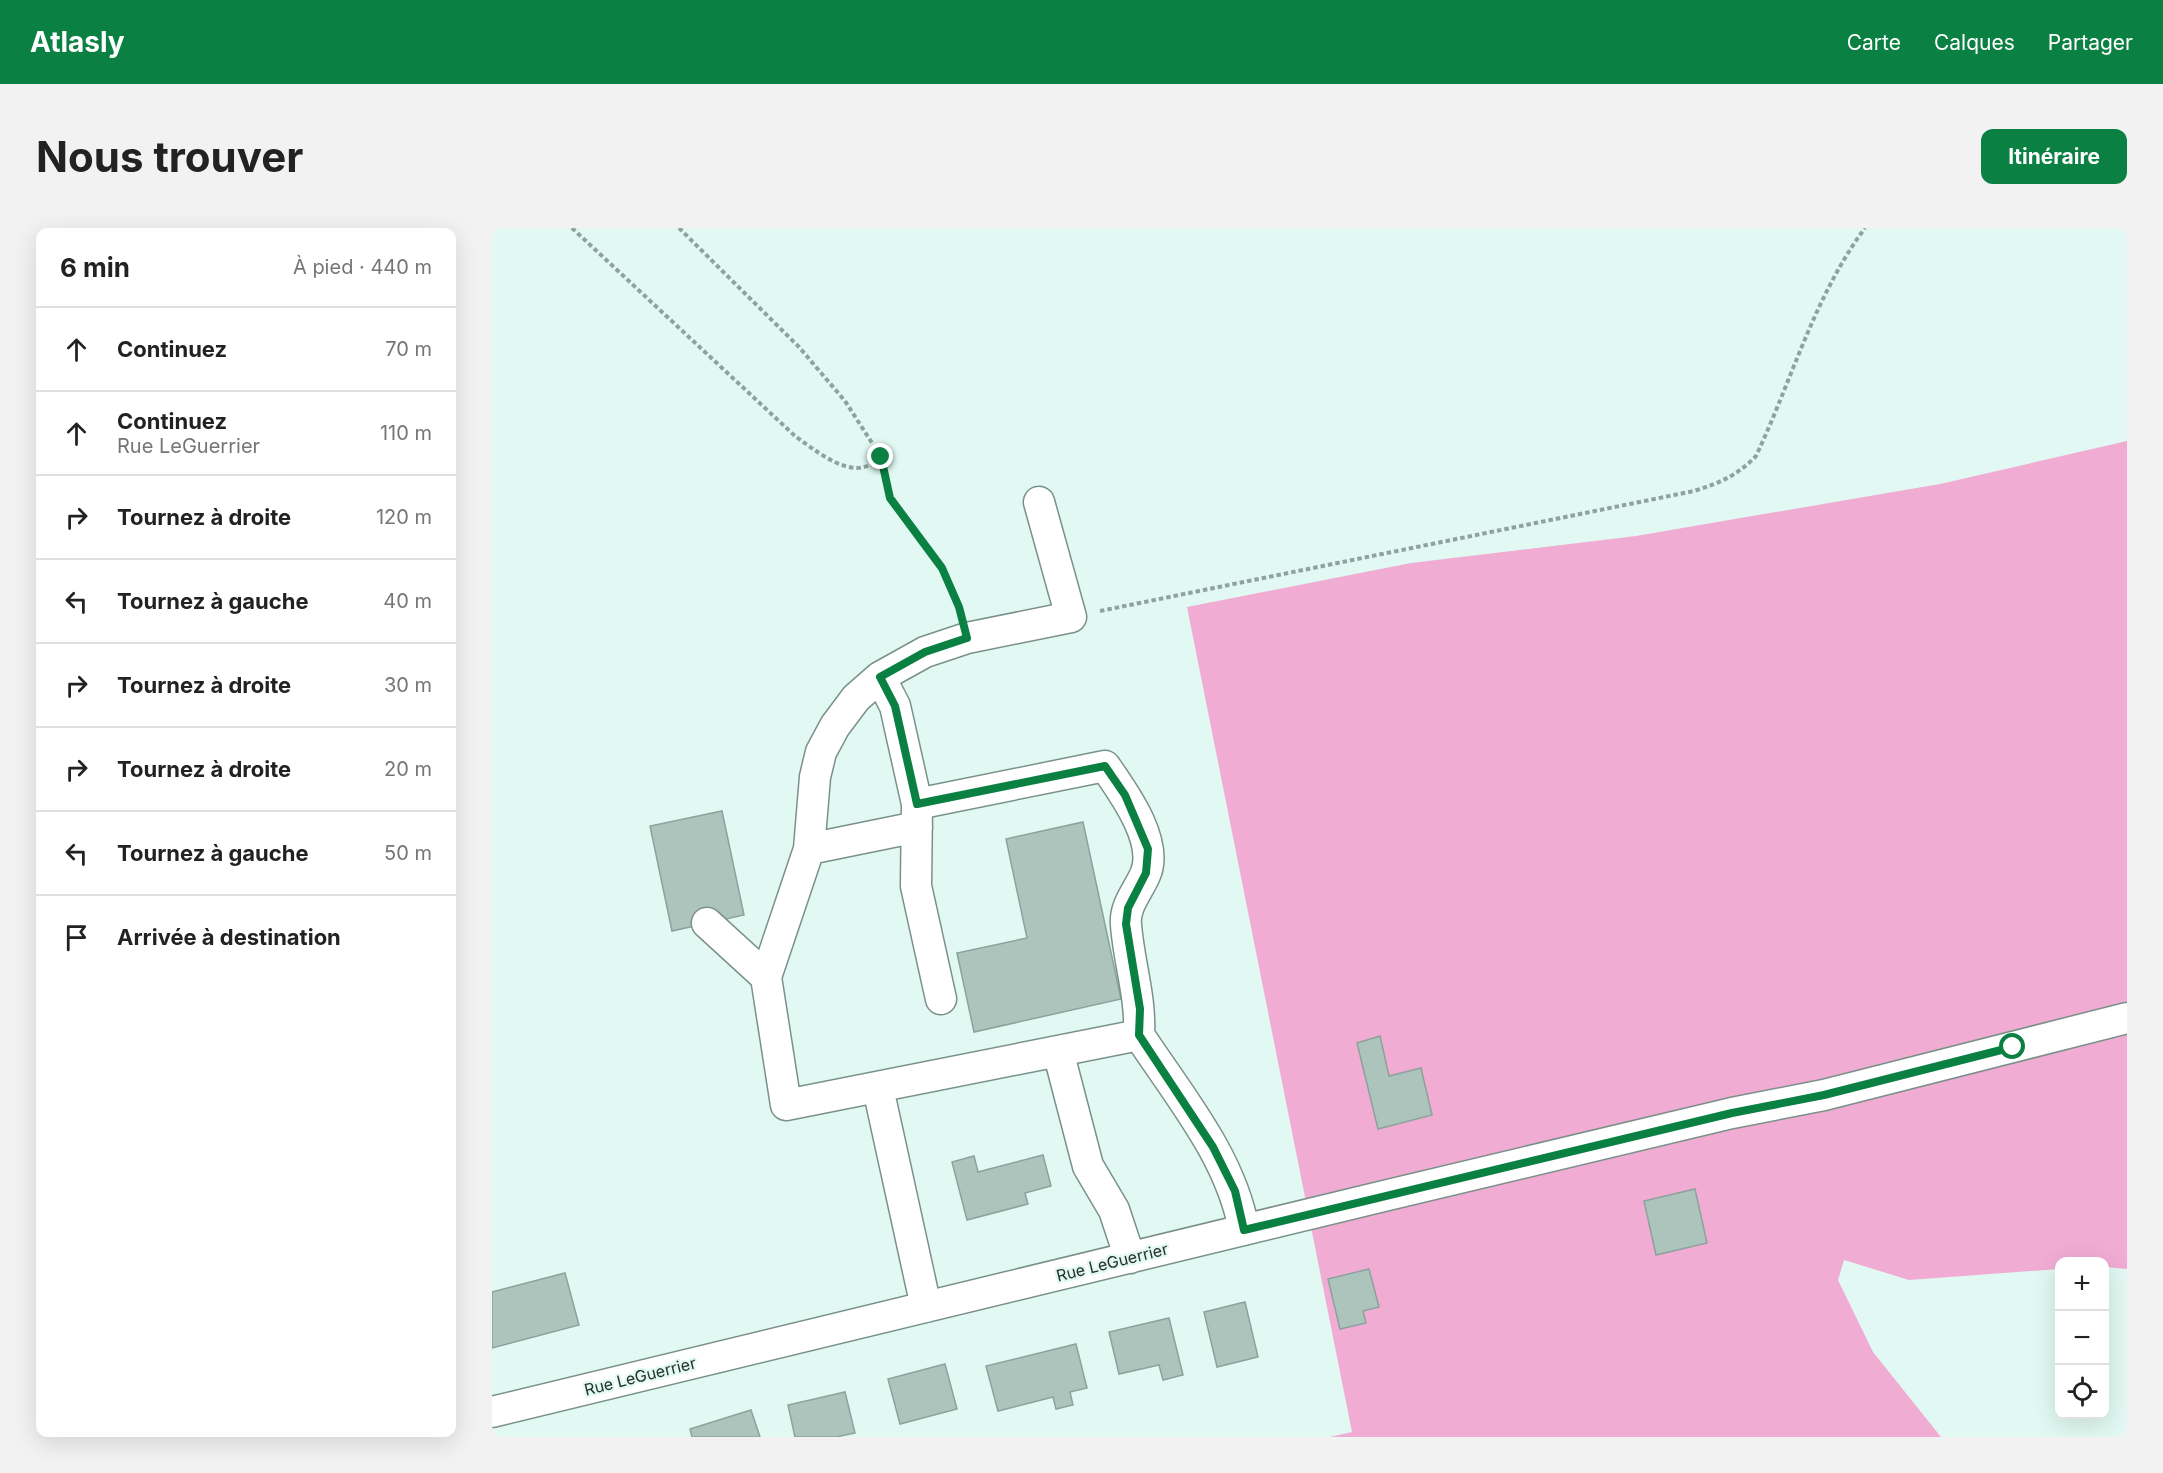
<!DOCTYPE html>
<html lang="fr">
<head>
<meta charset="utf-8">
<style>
	:root { --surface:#fff; --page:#f2f2f2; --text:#222; --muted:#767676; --line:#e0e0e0; --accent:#0b8043 }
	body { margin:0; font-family:Inter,sans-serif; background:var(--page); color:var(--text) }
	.controls { position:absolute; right:18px; bottom:18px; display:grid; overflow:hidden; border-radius:12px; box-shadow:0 6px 24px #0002 }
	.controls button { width:54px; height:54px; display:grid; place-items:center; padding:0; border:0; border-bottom:2px solid var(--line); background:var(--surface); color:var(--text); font:30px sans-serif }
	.stop { position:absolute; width:18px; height:18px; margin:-14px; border:4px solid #0b8043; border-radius:50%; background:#fff }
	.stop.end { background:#0b8043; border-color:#fff; box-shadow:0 2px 6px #0008 }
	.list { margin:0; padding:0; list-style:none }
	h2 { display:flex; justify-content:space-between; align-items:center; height:78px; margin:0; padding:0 24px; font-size:26px }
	h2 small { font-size:20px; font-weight:400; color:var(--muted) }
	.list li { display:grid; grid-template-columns:39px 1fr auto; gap:18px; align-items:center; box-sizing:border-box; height:84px; padding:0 24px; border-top:2px solid var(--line) }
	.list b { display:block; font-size:22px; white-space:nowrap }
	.list p { margin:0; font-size:20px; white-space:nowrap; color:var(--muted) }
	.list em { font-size:20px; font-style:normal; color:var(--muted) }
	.icon { flex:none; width:33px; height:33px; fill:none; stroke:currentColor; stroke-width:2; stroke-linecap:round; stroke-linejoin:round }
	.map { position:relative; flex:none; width:1635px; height:1209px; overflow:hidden; border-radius:12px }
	header { display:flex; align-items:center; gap:36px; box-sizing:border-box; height:84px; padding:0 30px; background:var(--accent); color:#fff }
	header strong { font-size:28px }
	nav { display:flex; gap:33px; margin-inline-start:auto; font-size:21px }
	.intro { display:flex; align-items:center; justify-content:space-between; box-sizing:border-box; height:144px; padding:0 36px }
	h1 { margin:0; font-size:42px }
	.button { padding:15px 27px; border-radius:12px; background:var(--accent); color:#fff; font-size:21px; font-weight:700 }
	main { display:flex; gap:36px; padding:0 36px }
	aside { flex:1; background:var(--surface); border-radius:12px; box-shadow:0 6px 24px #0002 }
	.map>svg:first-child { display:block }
	.forest { fill:#f1acd3 }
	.building { fill:#adc4bd; stroke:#8ca29c; stroke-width:1.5 }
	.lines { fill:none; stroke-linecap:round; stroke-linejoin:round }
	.minor-casing { stroke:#7a918a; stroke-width:33 }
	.path { stroke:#90a29d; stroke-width:4; stroke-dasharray:4.5 3; stroke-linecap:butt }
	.minor { stroke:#fff; stroke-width:30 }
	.route { stroke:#0b8043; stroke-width:8 }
	.labels { text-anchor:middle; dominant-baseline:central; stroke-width:4.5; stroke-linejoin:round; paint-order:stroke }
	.street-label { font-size:16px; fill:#27312e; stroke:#e1f9f2 }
</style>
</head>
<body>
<header>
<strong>Atlasly</strong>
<nav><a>Carte</a><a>Calques</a><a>Partager</a></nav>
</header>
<div class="intro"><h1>Nous trouver</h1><a class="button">Itinéraire</a></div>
<main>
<aside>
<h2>6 min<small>À pied · 440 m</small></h2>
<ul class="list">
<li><svg class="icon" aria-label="ahead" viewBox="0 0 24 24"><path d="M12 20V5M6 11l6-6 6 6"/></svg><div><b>Continuez</b></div><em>70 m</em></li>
<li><svg class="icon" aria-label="ahead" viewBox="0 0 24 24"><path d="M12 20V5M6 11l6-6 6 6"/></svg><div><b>Continuez</b><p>Rue LeGuerrier</p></div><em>110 m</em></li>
<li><svg class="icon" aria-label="right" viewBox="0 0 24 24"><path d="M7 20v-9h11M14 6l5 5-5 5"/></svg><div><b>Tournez à droite</b></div><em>120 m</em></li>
<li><svg class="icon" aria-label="left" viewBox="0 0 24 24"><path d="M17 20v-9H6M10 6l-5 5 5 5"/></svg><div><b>Tournez à gauche</b></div><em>40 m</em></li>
<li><svg class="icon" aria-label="right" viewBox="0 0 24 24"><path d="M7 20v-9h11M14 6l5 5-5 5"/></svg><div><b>Tournez à droite</b></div><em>30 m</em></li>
<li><svg class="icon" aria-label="right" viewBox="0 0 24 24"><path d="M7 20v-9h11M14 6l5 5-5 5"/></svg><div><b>Tournez à droite</b></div><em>20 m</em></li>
<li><svg class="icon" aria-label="left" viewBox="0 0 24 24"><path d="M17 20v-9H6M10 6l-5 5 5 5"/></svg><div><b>Tournez à gauche</b></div><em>50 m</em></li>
<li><svg class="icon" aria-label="arrive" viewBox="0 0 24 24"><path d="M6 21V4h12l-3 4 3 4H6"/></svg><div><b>Arrivée à destination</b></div></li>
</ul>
</aside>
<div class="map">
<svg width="1635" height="1209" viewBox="0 0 1635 1209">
	<rect width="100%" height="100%" fill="#e1f9f2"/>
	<path class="forest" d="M1635,213V1041L1613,1039L1612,1034H1568L1567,1041L1417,1052L1352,1032L1346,1052L1381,1124L1449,1209H838L860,1204L695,379L919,335L1144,308L1448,256Z"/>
	<path class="building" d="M230,583L252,687L180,703L158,598Z
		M591,594L629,771L482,804L465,725L535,710L514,611Z
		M888,808L897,848L929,840L940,887L886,901L865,815Z
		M551,927L559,958L533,965L536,976L475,992L460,934L482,928L486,944Z
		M1203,961L1215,1015L1164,1027L1152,973Z
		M877,1041L887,1079L871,1083L874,1095L848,1101L836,1051Z
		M73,1045L87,1097L0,1120V1064Z
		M753,1074L766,1129L725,1139L712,1084Z
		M677,1090L691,1147L671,1152L667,1137L627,1146L617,1104Z
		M584,1116L595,1160L578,1164L581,1177L564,1181L561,1169L506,1183L494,1138Z
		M453,1136L465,1181L408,1196L396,1151Z
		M353,1164L363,1205L344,1209H303L296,1177Z
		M259,1182L268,1209H200L198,1201Z"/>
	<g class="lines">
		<g class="minor-casing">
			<path id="minor" d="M547,274L579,389L475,410L433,424L388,449L364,470L343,498L329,524L323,549L317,621L274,749L294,877L647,807C687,868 739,929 752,1002
				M388,449L403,478L425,576L613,538C631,564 668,614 653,647C646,663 632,678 634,697C637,735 649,769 647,807
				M425,576L424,658L449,771
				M317,621L425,599
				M215,695L274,749
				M566,823L596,938L622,982L638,1030
				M386,860L434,1079
				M0,1184L896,967L1240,885L1332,867L1635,790"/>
		</g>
		<path class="path" d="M80,0L303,208C320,220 350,245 372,239C378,238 384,233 389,229
			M187,0L307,119L353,173L389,229L398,270L450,340L468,383
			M608,383L1202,263C1227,255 1245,248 1264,228C1300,152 1322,69 1373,0"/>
		<use href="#minor" class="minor"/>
	</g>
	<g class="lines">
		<path class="route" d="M389,229L398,270L450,340L467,379L475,410L433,424L388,449L403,478L425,576L613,538L633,567L656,621L654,645L636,680L634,696L648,781L647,807L721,919L743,963L752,1002L1240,885L1332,867L1521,819"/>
	</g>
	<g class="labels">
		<g class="street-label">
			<text transform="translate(620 1034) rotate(-14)">Rue LeGuerrier</text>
			<text transform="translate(148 1148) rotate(-14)">Rue LeGuerrier</text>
		</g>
	</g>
</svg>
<div class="controls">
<button>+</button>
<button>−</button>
<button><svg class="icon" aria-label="locate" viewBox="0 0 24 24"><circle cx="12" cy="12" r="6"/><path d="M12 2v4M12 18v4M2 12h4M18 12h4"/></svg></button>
</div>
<div class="stop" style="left:1521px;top:819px"></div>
<div class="stop end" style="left:389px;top:229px"></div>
</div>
</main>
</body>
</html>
